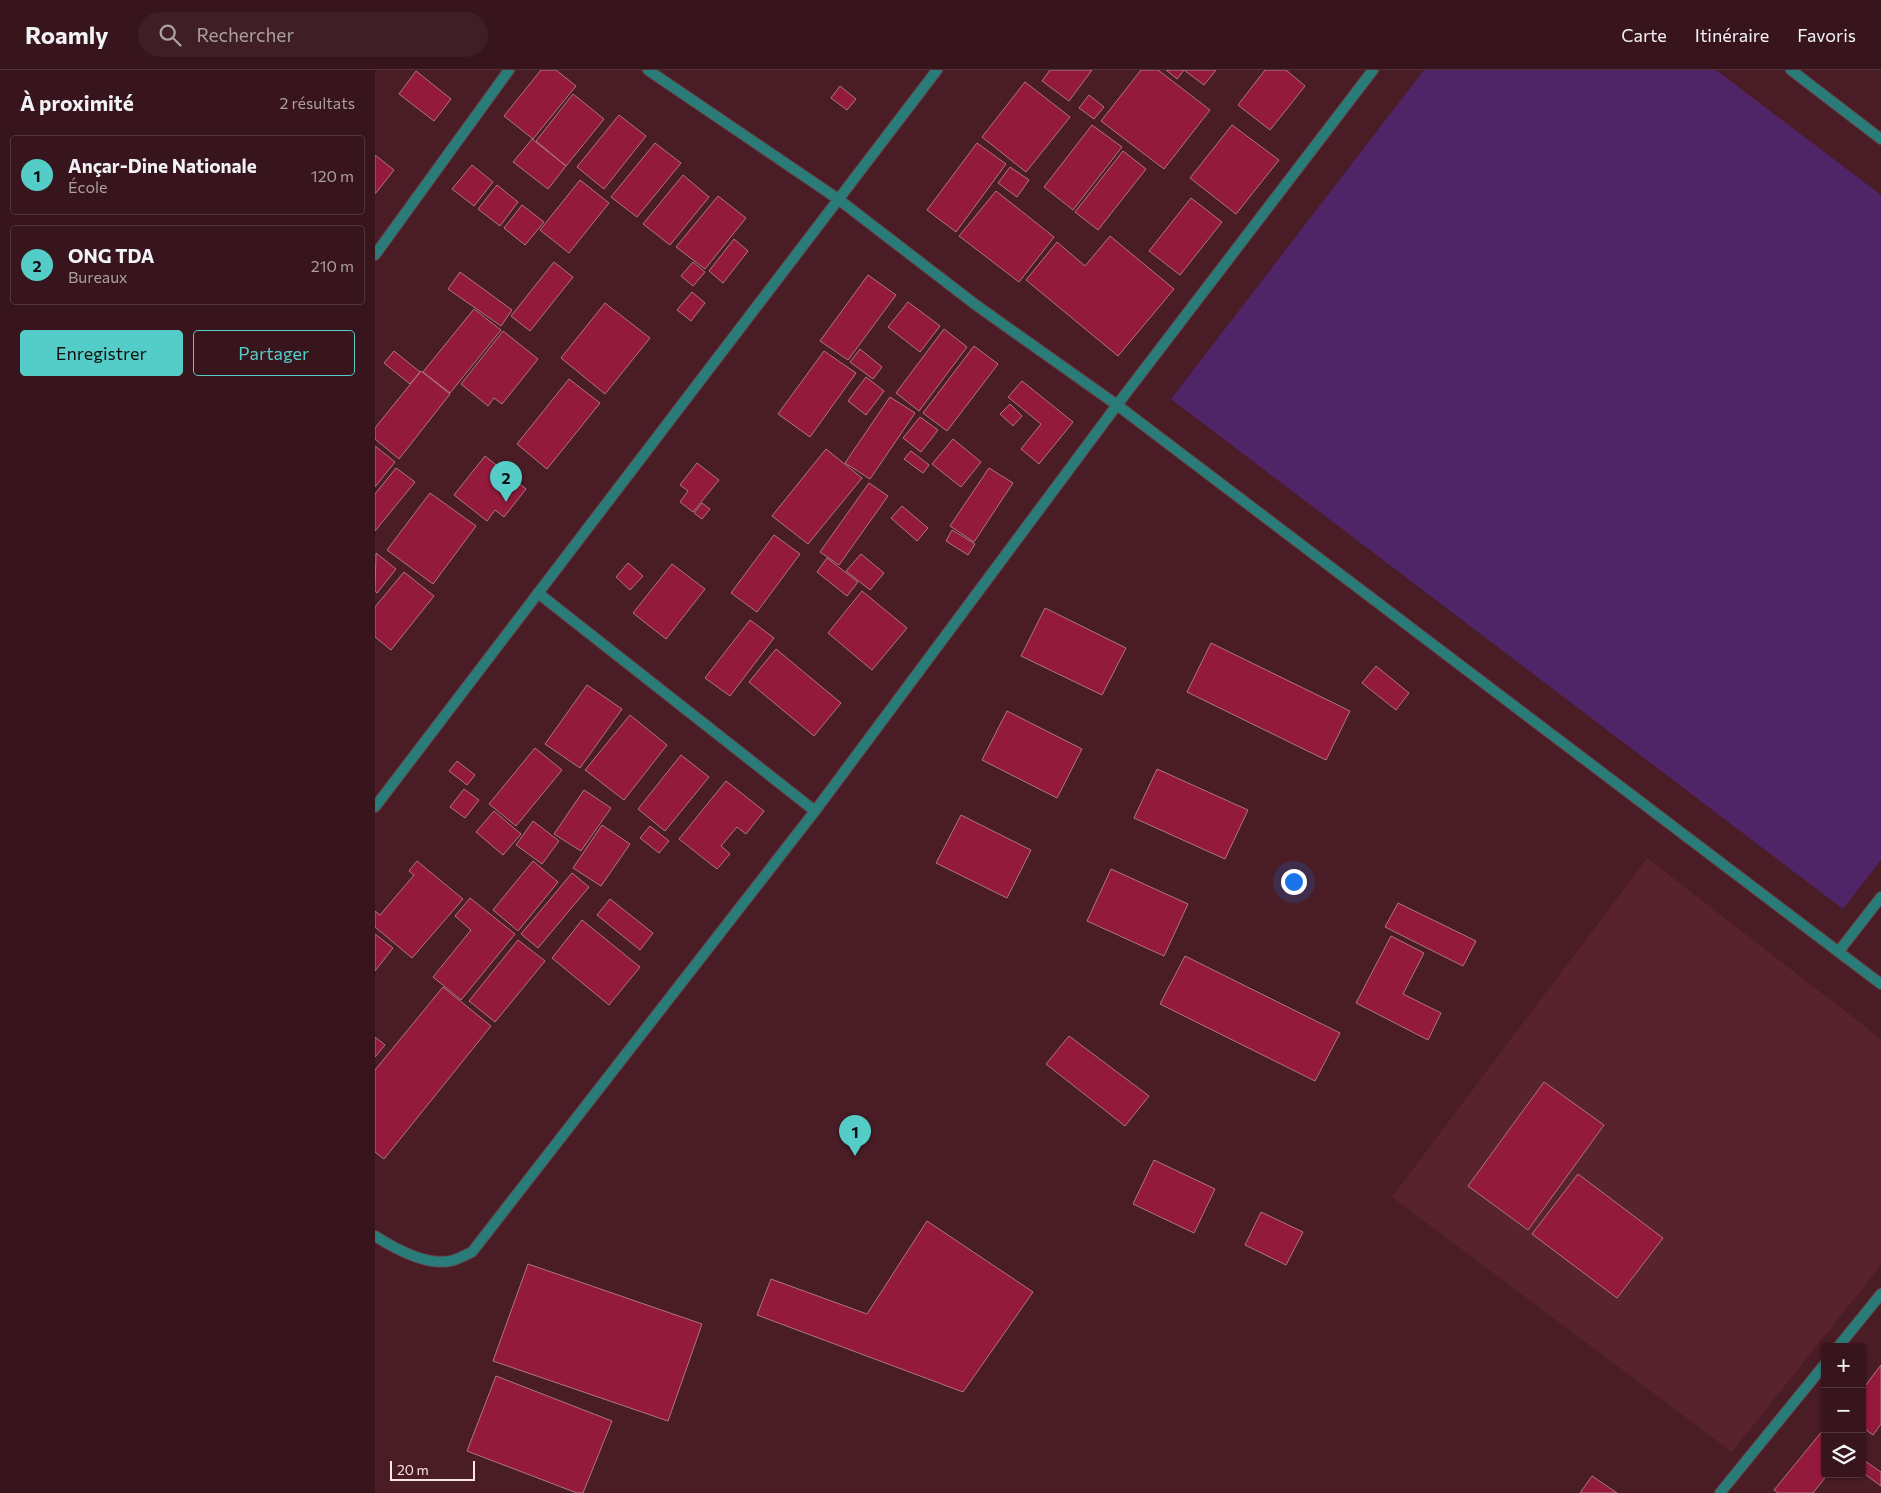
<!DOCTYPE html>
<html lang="fr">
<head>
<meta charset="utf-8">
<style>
	:root { --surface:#38151c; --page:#3f1e25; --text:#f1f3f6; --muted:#ab9fa3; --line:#52343b; --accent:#54cdc8 }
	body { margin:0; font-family:Commissioner,sans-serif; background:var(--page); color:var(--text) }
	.controls { position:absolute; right:15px; bottom:15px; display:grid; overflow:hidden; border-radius:5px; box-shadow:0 1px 4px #0004 }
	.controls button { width:45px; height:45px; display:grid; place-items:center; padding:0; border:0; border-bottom:1px solid var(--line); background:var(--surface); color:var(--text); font:25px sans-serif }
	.scale { position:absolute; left:15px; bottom:12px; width:85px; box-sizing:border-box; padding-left:5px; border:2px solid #fde4e6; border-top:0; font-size:14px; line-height:18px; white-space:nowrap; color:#fde4e6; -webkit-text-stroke:4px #4a1c25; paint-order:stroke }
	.you { position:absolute; left:918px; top:811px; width:18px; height:18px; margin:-12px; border:4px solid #fff; border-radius:50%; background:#1a73e8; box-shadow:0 0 0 8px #1a73e833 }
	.badge { display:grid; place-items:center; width:32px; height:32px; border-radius:50%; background:var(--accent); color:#111; font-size:16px; font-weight:700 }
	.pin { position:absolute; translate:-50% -41px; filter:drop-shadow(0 1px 2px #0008) }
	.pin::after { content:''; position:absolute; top:26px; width:18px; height:15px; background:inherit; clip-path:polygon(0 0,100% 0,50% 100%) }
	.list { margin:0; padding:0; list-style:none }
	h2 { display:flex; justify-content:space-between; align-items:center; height:65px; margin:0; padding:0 20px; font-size:21px }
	h2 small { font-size:16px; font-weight:400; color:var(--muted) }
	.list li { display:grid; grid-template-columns:32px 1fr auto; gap:15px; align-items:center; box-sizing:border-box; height:80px; margin:0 10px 10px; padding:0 10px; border:1px solid var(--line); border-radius:5px }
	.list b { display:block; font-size:19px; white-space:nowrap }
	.list p { margin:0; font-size:16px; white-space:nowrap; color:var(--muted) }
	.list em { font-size:16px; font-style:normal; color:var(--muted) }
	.actions { display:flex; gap:10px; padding:15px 20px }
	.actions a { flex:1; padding:11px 0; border:1px solid var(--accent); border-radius:5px; text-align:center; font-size:18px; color:var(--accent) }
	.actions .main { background:var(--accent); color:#111 }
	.icon { flex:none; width:28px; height:28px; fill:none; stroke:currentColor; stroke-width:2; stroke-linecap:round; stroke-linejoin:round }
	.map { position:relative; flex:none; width:1506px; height:1423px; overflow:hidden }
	header { display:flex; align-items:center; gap:30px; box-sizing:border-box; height:70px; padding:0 25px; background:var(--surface); border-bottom:1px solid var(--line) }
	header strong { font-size:24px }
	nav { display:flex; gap:28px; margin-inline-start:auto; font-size:18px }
	.search { width:350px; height:45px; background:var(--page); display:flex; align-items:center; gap:12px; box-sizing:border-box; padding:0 18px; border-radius:28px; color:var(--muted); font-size:19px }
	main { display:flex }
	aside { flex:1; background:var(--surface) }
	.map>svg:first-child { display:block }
	.built { fill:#58232d }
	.green { fill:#4f2568 }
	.building { fill:#931a3c; stroke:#ae777e }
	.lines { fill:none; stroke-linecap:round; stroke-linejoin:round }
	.minor-casing { stroke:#673c44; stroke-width:12 }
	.tertiary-casing { stroke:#673c44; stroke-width:12 }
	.minor { stroke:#2a7c78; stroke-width:10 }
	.tertiary { stroke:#2a7c78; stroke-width:10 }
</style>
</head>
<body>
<header>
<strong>Roamly</strong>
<div class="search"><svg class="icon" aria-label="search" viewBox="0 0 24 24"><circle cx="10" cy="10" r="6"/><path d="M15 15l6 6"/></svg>Rechercher</div>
<nav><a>Carte</a><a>Itinéraire</a><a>Favoris</a></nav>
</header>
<main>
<aside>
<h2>À proximité<small>2 résultats</small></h2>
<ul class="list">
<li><span class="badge">1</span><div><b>Ançar-Dine Nationale</b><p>École</p></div><em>120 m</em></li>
<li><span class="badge">2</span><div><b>ONG TDA</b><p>Bureaux</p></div><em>210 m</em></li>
</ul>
<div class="actions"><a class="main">Enregistrer</a><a>Partager</a></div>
</aside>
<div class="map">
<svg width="1506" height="1423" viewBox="0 0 1506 1423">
	<rect width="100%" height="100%" fill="#4a1c25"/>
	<path class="built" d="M1272,788L1506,969V1195L1357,1382L1017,1127Z"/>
	<path class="green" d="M1049,0H1341L1506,125V790L1468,839L796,329Z"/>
	<path class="building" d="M166,0H181L201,16L158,69L129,46Z
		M675,0H717L694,31L667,11Z
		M766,0H783L835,40L789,99L726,51Z
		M791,0H841L829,15L809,0L802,9Z
		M890,0H911L930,16L895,60L863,35Z
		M41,1L76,29L59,51L24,24Z
		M650,12L695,47L651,102L607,67Z
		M465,16L481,29L472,40L456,28Z
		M198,24L229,49L191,96L161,71Z
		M714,25L729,37L719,49L704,38Z
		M244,45L271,66L229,119L202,97Z
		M717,55L747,77L698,140L669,117Z
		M857,55L904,90L861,144L815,108Z
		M157,69L191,96L173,119L138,92Z
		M280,73L306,93L262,147L236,127Z
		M602,73L631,94L581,162L552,140Z
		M748,81L771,99L723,160L700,142Z
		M0,85L19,100L0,124Z
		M97,95L118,112L99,136L77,119Z
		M635,97L654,110L642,127L623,113Z
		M308,105L334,127L295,175L268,154Z
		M205,110L234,133L194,183L165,160Z
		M122,115L143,132L125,156L103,139Z
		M621,121L679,167L644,212L584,166Z
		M343,126L371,148L330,199L301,177Z
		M816,128L847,152L805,205L774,181Z
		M147,135L169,152L150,175L129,158Z
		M735,166L799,219L743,286L651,210L682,172L710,196Z
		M359,169L373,181L348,213L334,201Z
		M179,192L198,207L155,261L136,246Z
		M318,192L330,202L318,216L306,206Z
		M85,202L137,240L126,256L73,219Z
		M493,205L521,225L473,290L445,271Z
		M317,222L330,233L316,251L302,240Z
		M533,232L565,256L545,282L513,257Z
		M230,233L275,268L230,324L186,288Z
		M99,239L126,260L75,323L48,302Z
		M569,259L592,277L544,341L521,323Z
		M128,261L163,289L127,334L119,328L113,336L86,314Z
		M599,276L623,294L572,361L548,343Z
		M485,279L507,297L498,309L475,292Z
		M19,281L45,302L35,314L9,293Z
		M449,281L481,303L435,367L403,344Z
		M46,301L75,324L24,389L0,369V358Z
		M491,307L509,321L491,345L473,331Z
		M194,309L225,333L172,399L142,374Z
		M647,311L698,352L664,394L646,379L666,354L633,327Z
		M515,327L540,343L495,409L470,393Z
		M635,334L647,346L638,356L625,344Z
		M545,347L563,360L546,382L528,368Z
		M578,369L606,392L586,417L557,394Z
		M0,376L20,392L0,417Z
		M451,379L487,408L433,474L397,446Z
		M536,381L554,395L548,403L529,389Z
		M110,386L151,419L129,447L120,440L112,451L79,425Z
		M322,393L344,410L318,442L305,432L313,421L305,415Z
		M21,398L40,412L0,461V424Z
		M614,398L638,413L599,472L575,456Z
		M494,413L513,426L464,495L445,482Z
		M55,423L101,456L58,514L12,480Z
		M327,433L335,439L327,449L319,443Z
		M527,436L553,458L542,471L516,448Z
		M577,460L600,474L593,485L571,471Z
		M399,465L425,484L382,542L356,523Z
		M1,483L21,499L2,523L0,521Z
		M486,484L509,503L495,520L471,501Z
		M452,488L483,512L472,526L442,502Z
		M253,493L268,506L255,520L241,507Z
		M297,494L330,519L291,569L258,543Z
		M29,502L59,526L16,580L0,567V537Z
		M487,521L532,558L497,600L453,563Z
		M670,538L751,578L727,625L646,586Z
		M375,550L399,568L355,626L330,608Z
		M836,573L975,641L951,690L812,622Z
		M401,579L466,633L439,666L374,612Z
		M1001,596L1034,623L1021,640L987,613Z
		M212,615L247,639L205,698L170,674Z
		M632,641L707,679L682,728L607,690Z
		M255,645L292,675L249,730L210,700Z
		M160,678L187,700L141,756L114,734Z
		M306,685L334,707L290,761L263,739Z
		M82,691L100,705L92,715L74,701Z
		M782,699L873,740L850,789L759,748Z
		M351,711L389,741L371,764L362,757L346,776L355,784L342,799L304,769Z
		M89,719L104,730L90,748L75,737Z
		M209,720L236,738L206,781L179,764Z
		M119,741L146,764L128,785L101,762Z
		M586,745L656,780L632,828L561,793Z
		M158,751L184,771L167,794L141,775Z
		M227,755L255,774L226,816L198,798Z
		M275,756L294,771L284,783L265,768Z
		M42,791L88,829L37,888L0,857V841L5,845L39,805L34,801Z
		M158,791L183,812L143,861L118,840Z
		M736,799L813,834L789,886L712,851Z
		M197,803L214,817L163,878L146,864Z
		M95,828L140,864L86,930L58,907L96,860L80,846Z
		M235,829L278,863L265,880L222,845Z
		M1023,833L1101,871L1088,896L1010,857Z
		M207,850L265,897L234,935L177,888Z
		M0,864L18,878L0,901Z
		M1016,866L1049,883L1028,924L1066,943L1053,970L981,933Z
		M143,870L170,891L120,952L94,931Z
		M810,886L965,963L940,1011L785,934Z
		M68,917L116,956L9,1089L0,1082V1000Z
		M694,966L774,1026L750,1056L671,994Z
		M0,967L10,975L0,987Z
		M1169,1012L1229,1055L1153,1160L1093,1116Z
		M779,1090L840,1119L819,1163L758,1134Z
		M1203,1104L1288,1168L1242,1228L1157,1164Z
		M886,1142L928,1162L911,1195L870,1175Z
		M552,1151L658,1222L588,1322L382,1245L396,1209L492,1244Z
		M153,1194L327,1254L293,1351L118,1291Z
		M1506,1295V1354L1498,1365L1487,1357V1320Z
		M121,1306L237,1351L208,1423H202L92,1381Z
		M1449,1359L1450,1404H1453L1438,1423H1403L1399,1420Z
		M1487,1389L1506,1402V1416L1487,1402Z
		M1217,1406L1242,1423H1205Z"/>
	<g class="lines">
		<g class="minor-casing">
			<path id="minor" d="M273,0L463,129
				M1416,0L1506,69
				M0,185L134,0
				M163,523L440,741
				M1464,881L1506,827
				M0,1166C19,1178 51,1196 75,1191C82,1190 90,1185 97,1182L440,741L742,335L998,0
				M1463,1277L1506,1224
				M1345,1423L1450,1294"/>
		</g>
		<g class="tertiary-casing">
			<path id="tertiary" d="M463,129L601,235L742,335L1506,914
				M0,737L562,0"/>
		</g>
		<use href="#minor" class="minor"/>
		<use href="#tertiary" class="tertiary"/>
	</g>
</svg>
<div class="controls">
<button>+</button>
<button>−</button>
<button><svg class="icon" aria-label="layers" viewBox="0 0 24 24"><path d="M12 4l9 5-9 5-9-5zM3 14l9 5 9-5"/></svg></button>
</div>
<div class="scale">20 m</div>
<div class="you"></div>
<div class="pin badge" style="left:480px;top:1086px">1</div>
<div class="pin badge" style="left:131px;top:432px">2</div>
</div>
</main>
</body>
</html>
